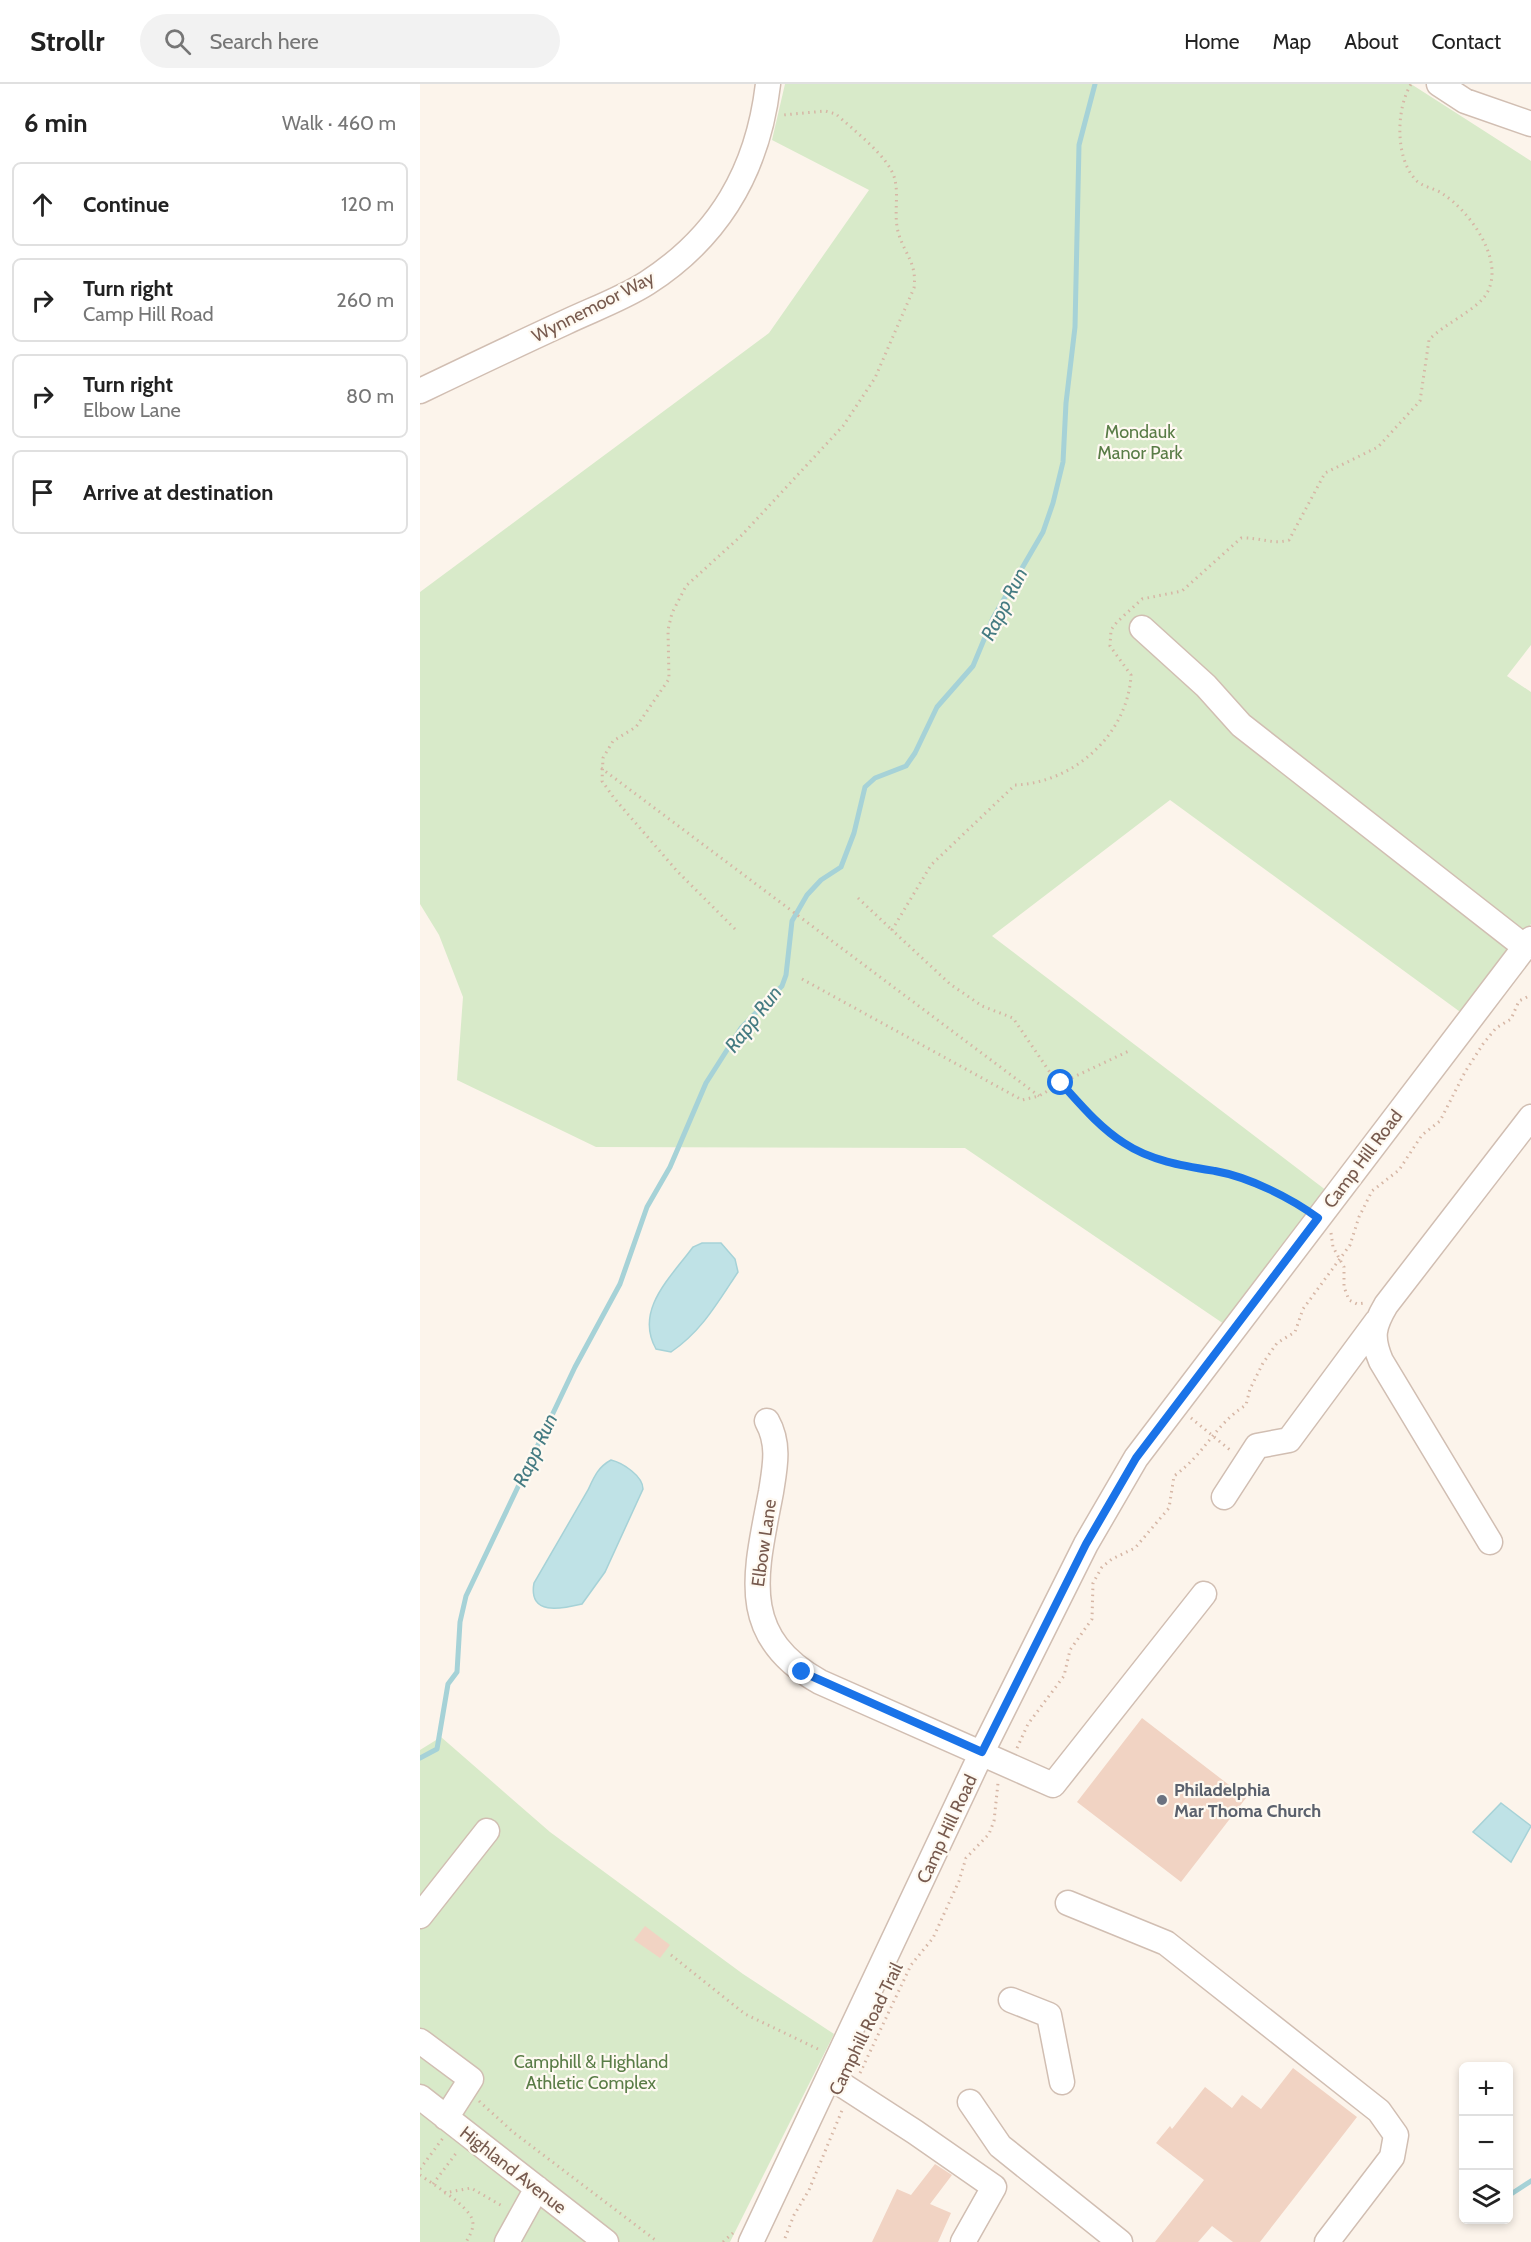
<!DOCTYPE html>
<html lang="en">
<head>
<meta charset="utf-8">
<style>
	:root { --surface:#fff; --page:#f2f2f2; --text:#222; --muted:#767676; --line:#e0e0e0 }
	body { margin:0; font-family:Cabin,sans-serif; background:var(--page); color:var(--text) }
	.controls { position:absolute; right:18px; bottom:18px; display:grid; overflow:hidden; border-radius:9px; box-shadow:0 3px 9px #0003 }
	.controls button { width:54px; height:54px; display:grid; place-items:center; padding:0; border:0; border-bottom:2px solid var(--line); background:var(--surface); color:var(--text); font:30px sans-serif }
	.stop { position:absolute; width:18px; height:18px; margin:-14px; border:4px solid #1a73e8; border-radius:50%; background:#fff }
	.stop.end { background:#1a73e8; border-color:#fff; box-shadow:0 2px 6px #0008 }
	.list { margin:0; padding:0; list-style:none }
	h2 { display:flex; justify-content:space-between; align-items:center; height:78px; margin:0; padding:0 24px; font-size:26px }
	h2 small { font-size:20px; font-weight:400; color:var(--muted) }
	.list li { display:grid; grid-template-columns:39px 1fr auto; gap:18px; align-items:center; box-sizing:border-box; height:84px; margin:0 12px 12px; padding:0 12px; border:2px solid var(--line); border-radius:9px }
	.list b { display:block; font-size:22px; white-space:nowrap }
	.list p { margin:0; font-size:20px; white-space:nowrap; color:var(--muted) }
	.list em { font-size:20px; font-style:normal; color:var(--muted) }
	.icon { flex:none; width:33px; height:33px; fill:none; stroke:currentColor; stroke-width:2; stroke-linecap:round; stroke-linejoin:round }
	.map { position:relative; flex:none; width:1111px; height:2158px; overflow:hidden }
	header { display:flex; align-items:center; gap:36px; box-sizing:border-box; height:84px; padding:0 30px; background:var(--surface); border-bottom:2px solid var(--line) }
	header strong { font-size:28px }
	nav { display:flex; gap:33px; margin-inline-start:auto; font-size:21px }
	.search { width:420px; height:54px; background:var(--page); display:flex; align-items:center; gap:15px; box-sizing:border-box; padding:0 21px; border-radius:33px; color:var(--muted); font-size:22px }
	main { display:flex }
	aside { flex:1; background:var(--surface) }
	.map>svg:first-child { display:block }
	.green { fill:#d8eac9 }
	.water { fill:#bfe2e6; stroke:#a6d2d7; stroke-width:1.5 }
	.lines { fill:none; stroke-linecap:round; stroke-linejoin:round }
	.stream { stroke:#a6d2d7; stroke-width:5 }
	.building { fill:#f1d3c3 }
	.minor-casing { stroke:#d1beb2; stroke-width:27 }
	.path { stroke:#d6b6a5; stroke-width:3; stroke-dasharray:1.5 4.5; stroke-linecap:butt }
	.minor { stroke:#fff; stroke-width:24 }
	.route { stroke:#1a73e8; stroke-width:8 }
	.worship-dot { fill:#6b7280; stroke:#fef9f1; stroke-width:2 }
	.labels { text-anchor:middle; dominant-baseline:central; stroke-width:4.5; stroke-linejoin:round; paint-order:stroke }
	.street-label { font-size:18px; fill:#775a4e; stroke:#fef9f1 }
	.park-label { font-size:18px; fill:#597c46; stroke:#fef9f1 }
	.worship-label { font-size:18px; font-weight:bold; fill:#5b616d; stroke:#fef9f1; text-anchor:start }
	.water-label { font-size:20px; font-style:italic; fill:#457b82; stroke:#fef9f1 }
</style>
</head>
<body>
<header>
<strong>Strollr</strong>
<div class="search"><svg class="icon" aria-label="search" viewBox="0 0 24 24"><circle cx="10" cy="10" r="6"/><path d="M15 15l6 6"/></svg>Search here</div>
<nav><a>Home</a><a>Map</a><a>About</a><a>Contact</a></nav>
</header>
<main>
<aside>
<h2>6 min<small>Walk · 460 m</small></h2>
<ul class="list">
<li><svg class="icon" aria-label="ahead" viewBox="0 0 24 24"><path d="M12 20V5M6 11l6-6 6 6"/></svg><div><b>Continue</b></div><em>120 m</em></li>
<li><svg class="icon" aria-label="right" viewBox="0 0 24 24"><path d="M7 20v-9h11M14 6l5 5-5 5"/></svg><div><b>Turn right</b><p>Camp Hill Road</p></div><em>260 m</em></li>
<li><svg class="icon" aria-label="right" viewBox="0 0 24 24"><path d="M7 20v-9h11M14 6l5 5-5 5"/></svg><div><b>Turn right</b><p>Elbow Lane</p></div><em>80 m</em></li>
<li><svg class="icon" aria-label="arrive" viewBox="0 0 24 24"><path d="M6 21V4h12l-3 4 3 4H6"/></svg><div><b>Arrive at destination</b></div></li>
</ul>
</aside>
<div class="map">
<svg width="1111" height="2158" viewBox="0 0 1111 2158">
	<rect width="100%" height="100%" fill="#fcf4eb"/>
	<path class="green" d="M365,0H991L1111,77V561L1087,592L1111,608V840L1043,930L750,716L572,852L907,1107L804,1240L545,1064L176,1063L37,996L43,913L19,851L0,820V508L349,249L449,106L352,56Z
		M21,1653L130,1748L323,1890L414,1950L310,2158H0V1666Z"/>
	<path class="water" d="M282,1159H301L315,1175L318,1188C298,1218 282,1247 251,1268L236,1265C214,1226 251,1193 273,1163Z
		M191,1376C203,1379 223,1392 223,1405L185,1488L162,1520C141,1525 108,1532 114,1499L168,1406C174,1393 178,1383 191,1376Z
		M1081,1719L1111,1742L1091,1778L1053,1748Z"/>
	<g class="lines">
		<path class="stream" d="M0,1674L17,1665L28,1600L37,1588L40,1538L46,1512L155,1283L200,1200L227,1123L250,1083L286,999L321,944L362,902L366,891L372,837L387,811L401,796L421,783L434,749L445,703L455,694L486,682L495,669L517,623L553,582L573,534L623,448L633,419L643,378L646,319L655,243L659,61L675,0
			M1088,2112L1111,2097"/>
	</g>
	<path class="building" d="M722,1634L826,1714L761,1798L657,1718Z
		M225,1842L250,1861L240,1874L214,1856Z
		M873,1984L937,2033L840,2158H813L792,2142L778,2158H735L784,2096L736,2059L750,2042L752,2045L785,2003L812,2024L822,2011L841,2025Z
		M515,2080L532,2091L510,2120L531,2129L518,2158H452L477,2105L491,2111Z"/>
	<g class="lines">
		<g class="minor-casing">
			<path id="minor" d="M1019,0L1045,17L1111,40
				M0,307C48,284 96,261 144,239C171,226 202,215 227,199C300,152 338,86 348,0
				M722,544L786,602L821,641L1105,863
				M347,1337C360,1360 355,1383 351,1408C336,1488 316,1551 400,1598L633,1701L784,1510
				M804,1413L837,1362L869,1356L957,1237
				M1070,1458L961,1277C951,1253 953,1243 966,1221L1111,1033
				M648,1819L746,1859L959,2027L976,2051L972,2073L907,2158
				M0,1832L67,1747
				M591,1916L629,1931L642,1998
				M0,1957L51,1995L26,2034
				M410,1993L495,2048L574,2103L543,2158
				M0,2013L186,2158
				M550,2018L580,2062L700,2158
				M87,2158L117,2104
				M331,2158L562,1668L666,1460L716,1374L1111,855"/>
		</g>
		<path class="path" d="M181,684L619,1012
			M438,814L472,846
			M315,845L257,787L194,714L182,697L183,674L193,657L216,643L249,595L248,546L252,529L266,502L322,451L423,342L455,294L494,204C497,180 486,172 479,151C473,133 479,114 475,96C470,73 433,46 416,30L405,27L363,31
			M382,895L602,1016L619,1012L641,999L711,966
			M882,1123L851,1106L796,1087L772,1085L742,1076L704,1059L670,1031L629,987L593,934L562,922L530,900L472,846L511,781L595,701C654,699 708,650 711,591L690,562L691,546L697,538L722,515L762,507L821,454C839,453 852,461 869,456L905,389L958,363L1000,317L1009,256C1023,240 1060,225 1068,207C1084,174 1049,127 1023,110C1015,104 1001,103 995,95C975,73 976,25 991,0
			M911,1149L913,1163L924,1183V1203L929,1216L937,1220L944,1219
			M771,1334L810,1366
			M597,1664L608,1640L644,1592L650,1566L672,1535L673,1499L682,1483L692,1475L715,1464L749,1424L754,1392C786,1369 794,1341 826,1321L830,1305L843,1279L857,1259L875,1248L883,1225L930,1161L939,1133L952,1107L979,1086L1002,1051L1020,1037L1045,988L1063,960L1076,944L1091,935L1099,917L1111,911
			M251,1871L325,1930L400,1966
			M440,1989L491,1881L513,1854L539,1797L546,1774L569,1750L574,1737L578,1699
			M59,2017L93,2048L238,2158
			M0,2085L23,2054
			M0,2091C13,2100 47,2121 52,2135C55,2143 50,2151 46,2158
			M13,2100L37,2068
			M24,2109L51,2104L84,2123
			M365,2154L374,2131L389,2106L423,2024
			M303,2158L313,2149"/>
		<use href="#minor" class="minor"/>
	</g>
	<g class="lines">
		<path class="route" d="M382,1588L562,1668L666,1460L716,1374L898,1134C871,1114 829,1093 795,1087C764,1082 731,1077 704,1059C679,1043 660,1020 641,999"/>
	</g>
	<circle class="worship-dot" cx="742" cy="1716" r="6"/>
	<g class="labels">
		<g class="street-label">
			<text transform="translate(173 223) rotate(-27)">Wynnemoor Way</text>
			<text transform="translate(943 1075) rotate(-53)">Camp Hill Road</text>
			<text transform="translate(344 1459) rotate(-82)">Elbow Lane</text>
			<text transform="translate(527 1745) rotate(-65)">Camp Hill Road</text>
			<text transform="translate(446 1945) rotate(-64)">Camphill Road Trail</text>
			<text transform="translate(93 2086) rotate(38)">Highland Avenue</text>
		</g>
		<g class="park-label">
			<text x="720" y="348">Mondauk<tspan x="720" dy="21">Manor Park</tspan></text>
			<text x="171" y="1978">Camphill &amp; Highland<tspan x="171" dy="21">Athletic Complex</tspan></text>
		</g>
		<g class="worship-label">
			<text x="754" y="1706">Philadelphia<tspan x="754" dy="21">Mar Thoma Church</tspan></text>
		</g>
		<g class="water-label">
			<text transform="translate(584 520) rotate(-63)">Rapp Run</text>
			<text transform="translate(333 935) rotate(-52)">Rapp Run</text>
			<text transform="translate(115 1366) rotate(-65)">Rapp Run</text>
		</g>
	</g>
</svg>
<div class="controls">
<button>+</button>
<button>−</button>
<button><svg class="icon" aria-label="layers" viewBox="0 0 24 24"><path d="M12 4l9 5-9 5-9-5zM3 14l9 5 9-5"/></svg></button>
</div>
<div class="stop" style="left:641px;top:999px"></div>
<div class="stop end" style="left:382px;top:1588px"></div>
</div>
</main>
</body>
</html>
